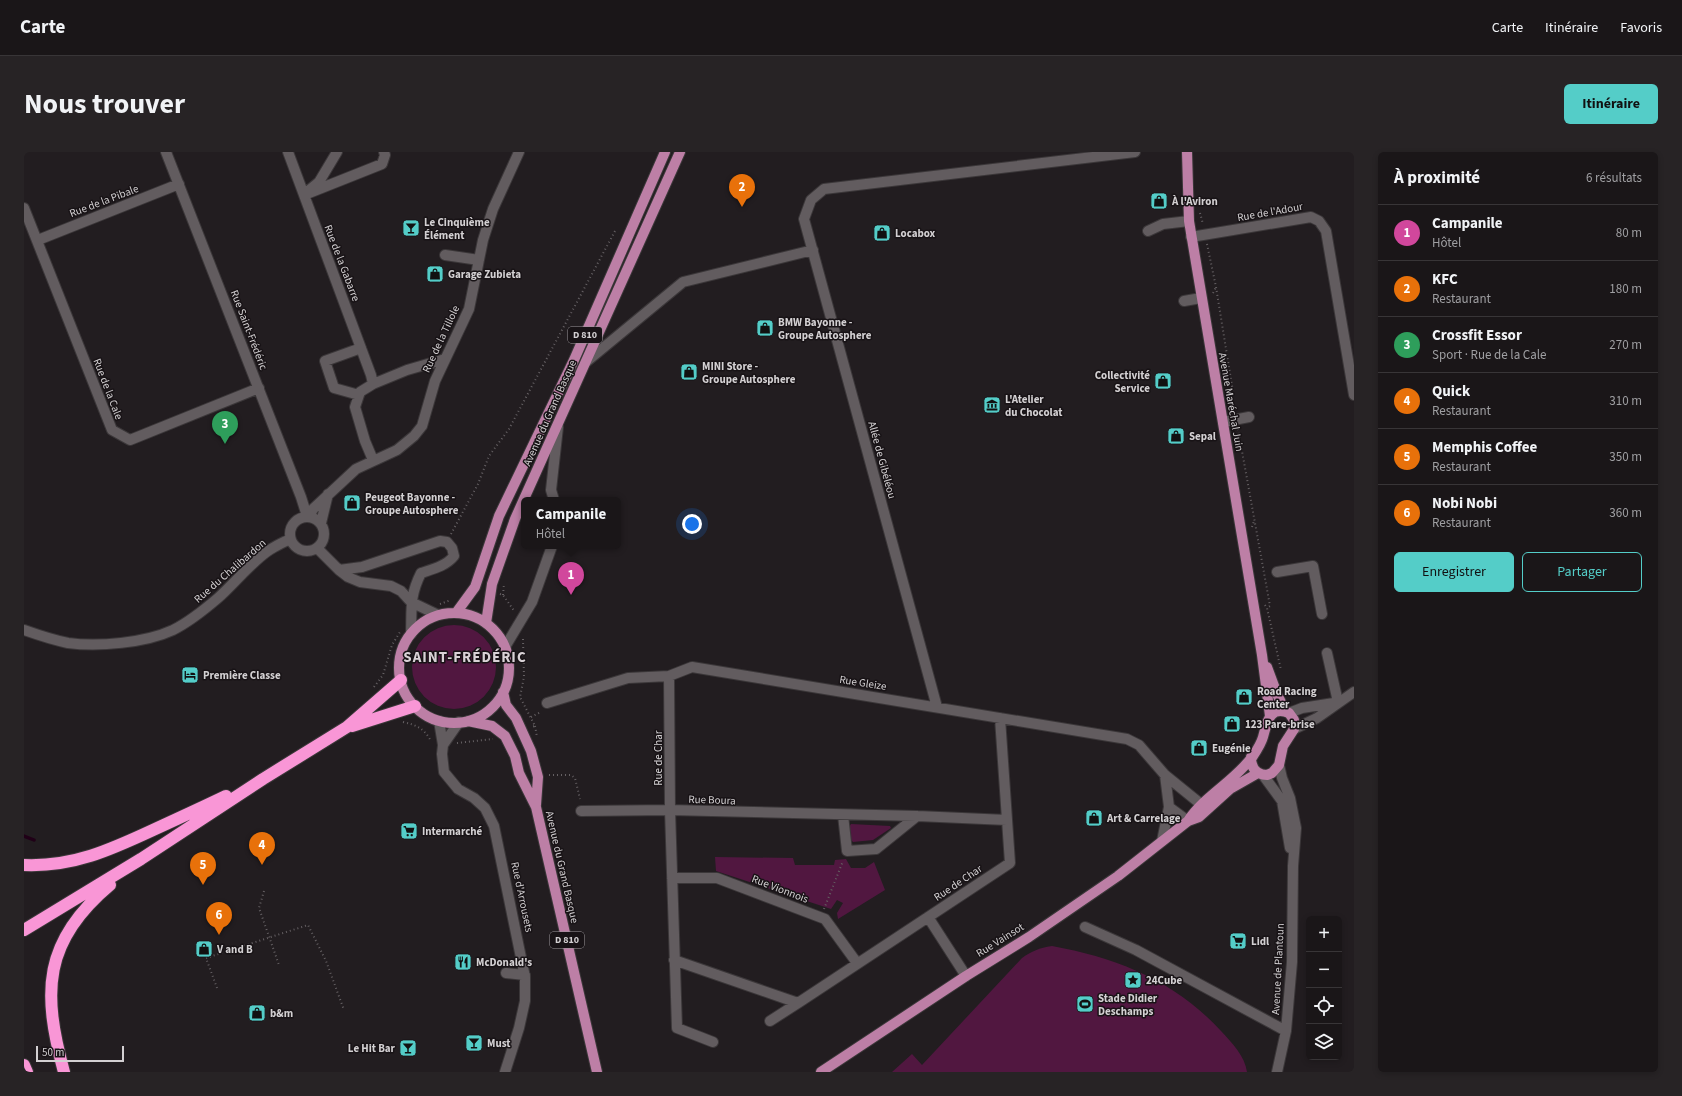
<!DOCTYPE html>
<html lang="fr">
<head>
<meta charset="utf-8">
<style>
	:root { --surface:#1a1618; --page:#272325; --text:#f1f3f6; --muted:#9f9fa2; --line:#383537; --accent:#54cdc8 }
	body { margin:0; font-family:"Source Sans 3",sans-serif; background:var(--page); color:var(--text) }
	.controls { position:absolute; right:12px; bottom:12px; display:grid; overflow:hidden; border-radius:6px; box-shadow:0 2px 6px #0003 }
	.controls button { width:36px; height:36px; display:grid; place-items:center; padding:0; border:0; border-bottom:1px solid var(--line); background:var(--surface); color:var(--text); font:20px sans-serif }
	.scale { position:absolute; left:12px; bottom:10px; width:88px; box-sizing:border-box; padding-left:4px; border:2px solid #d3d0d2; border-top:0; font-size:11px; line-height:14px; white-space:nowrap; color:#d3d0d2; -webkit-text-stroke:3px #181316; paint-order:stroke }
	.you { position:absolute; left:668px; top:372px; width:14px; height:14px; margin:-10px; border:3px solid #fff; border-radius:50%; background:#1a73e8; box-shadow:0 0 0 6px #1a73e833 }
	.badge { display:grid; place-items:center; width:26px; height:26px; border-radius:50%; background:var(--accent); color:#fff; font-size:13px; font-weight:700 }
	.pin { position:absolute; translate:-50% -33px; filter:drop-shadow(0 1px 2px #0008) }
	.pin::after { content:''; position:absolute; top:21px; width:14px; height:12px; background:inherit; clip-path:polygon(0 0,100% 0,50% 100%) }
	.popup { position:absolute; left:497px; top:345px; width:100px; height:52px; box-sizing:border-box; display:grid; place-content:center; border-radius:6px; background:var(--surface); filter:drop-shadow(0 1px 3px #0005); font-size:13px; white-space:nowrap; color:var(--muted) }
	.popup b { font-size:15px; color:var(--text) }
	.popup::after { content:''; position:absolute; left:50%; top:100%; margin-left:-8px; border:8px solid transparent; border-top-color:var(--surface) }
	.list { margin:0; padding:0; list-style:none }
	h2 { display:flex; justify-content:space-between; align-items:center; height:52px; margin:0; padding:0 16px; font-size:17px }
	h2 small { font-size:13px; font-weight:400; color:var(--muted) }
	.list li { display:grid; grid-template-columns:26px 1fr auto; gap:12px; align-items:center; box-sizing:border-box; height:56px; padding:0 16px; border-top:1px solid var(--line) }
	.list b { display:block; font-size:15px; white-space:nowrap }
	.list p { margin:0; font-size:13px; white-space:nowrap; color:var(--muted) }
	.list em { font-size:13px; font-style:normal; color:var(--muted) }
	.actions { display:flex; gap:8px; padding:12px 16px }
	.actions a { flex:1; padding:9px 0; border:1px solid var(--accent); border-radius:6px; text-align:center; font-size:14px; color:var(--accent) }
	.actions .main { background:var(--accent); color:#111 }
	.icon { flex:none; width:22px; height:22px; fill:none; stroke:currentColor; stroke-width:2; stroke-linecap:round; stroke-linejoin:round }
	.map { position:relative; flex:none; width:1330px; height:920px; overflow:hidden; border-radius:6px }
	header { display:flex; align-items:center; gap:24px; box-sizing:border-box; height:56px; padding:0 20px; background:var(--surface); border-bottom:1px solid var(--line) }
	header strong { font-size:19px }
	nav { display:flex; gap:22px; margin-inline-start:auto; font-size:14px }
	.intro { display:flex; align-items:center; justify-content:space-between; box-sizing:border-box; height:96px; padding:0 24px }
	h1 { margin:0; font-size:28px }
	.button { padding:10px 18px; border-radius:6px; background:var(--accent); color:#111; font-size:14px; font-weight:700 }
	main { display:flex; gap:24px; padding:0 24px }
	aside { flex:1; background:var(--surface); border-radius:6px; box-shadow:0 2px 6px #0003 }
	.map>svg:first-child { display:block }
	.green { fill:#511740 }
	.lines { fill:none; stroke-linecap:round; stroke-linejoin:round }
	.stream { stroke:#200017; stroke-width:3.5 }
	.minor-casing { stroke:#3b3739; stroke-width:12 }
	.major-casing { stroke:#3b3739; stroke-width:12 }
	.highway-casing { stroke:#3b3739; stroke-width:14 }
	.path { stroke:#656063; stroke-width:2; stroke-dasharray:1 3; stroke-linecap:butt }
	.minor { stroke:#625c5f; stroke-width:10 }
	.major { stroke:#bd7fa6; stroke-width:10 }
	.highway { stroke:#f996d6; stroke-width:12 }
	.labels { text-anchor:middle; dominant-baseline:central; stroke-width:3; stroke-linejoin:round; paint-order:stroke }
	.shield { fill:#181316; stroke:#9b979a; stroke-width:1 }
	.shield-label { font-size:10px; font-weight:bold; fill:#d3d0d2 }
	.street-label { font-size:11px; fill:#d3d0d2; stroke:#181316 }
	.poi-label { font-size:11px; font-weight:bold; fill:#d3d0d2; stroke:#181316; text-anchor:start }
	.district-label { font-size:15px; font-weight:bold; letter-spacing:1px; fill:#d9d2d6; stroke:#181316 }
</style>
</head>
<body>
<header>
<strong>Carte</strong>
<nav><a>Carte</a><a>Itinéraire</a><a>Favoris</a></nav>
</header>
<div class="intro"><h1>Nous trouver</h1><a class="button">Itinéraire</a></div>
<main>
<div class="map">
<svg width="1330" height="920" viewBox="0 0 1330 920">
	<rect width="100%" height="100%" fill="#221d20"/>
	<path class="green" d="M388 515a42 42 0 1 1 84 0a42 42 0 1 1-84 0Z
		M827,672L866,674L867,676L849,688L829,690L827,688L825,675Z
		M691,705L769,706L771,713H810L811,708L822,707L827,716H841L850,710L861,738L814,767L813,761L819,751L813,748L807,757L692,719Z
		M1028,794C1094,806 1151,829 1197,879C1208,891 1221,904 1223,920H868L888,902L898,913L998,806C1008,799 1015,796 1028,794Z"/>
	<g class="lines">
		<path class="stream" d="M0,684L10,688"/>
		<g class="minor-casing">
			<path id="minor" d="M142,0L277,345L283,364
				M264,0L347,223L349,232L336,240L331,255L341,289L349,308
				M284,39L295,30L313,0
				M280,43L358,12L361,3L360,0
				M0,56L88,278L106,288L235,236
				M1124,79L1139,72L1165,69
				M1167,85L1287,65L1295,69L1302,79L1330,243
				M14,88L155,32
				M421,103L455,108
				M1160,149L1177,146
				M562,210L659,130L789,98
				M349,232L383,218L421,207
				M335,243L310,236L301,209L337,196
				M1199,270L1225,265
				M530,348L527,338L534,275
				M266 382a17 17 0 1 1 34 0a17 17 0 1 1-34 0Z
				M285,365L289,357L332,317L373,298L390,284L398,274L411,229L445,157L459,88L469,57L495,0
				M297,371L304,342
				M293,396L315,418L324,425L336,430L367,434L377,439L387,450L414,463
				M315,418L338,415L416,389L423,390L428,396L430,404C422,414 409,417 397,421C385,445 388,457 387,482
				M1253,420L1289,414L1298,462
				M0,478C14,483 29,488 44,491C74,495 121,491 149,478C165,470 180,458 194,446C210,432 229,408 247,397C253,393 260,390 266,387
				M481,495L508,450L528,394
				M1303,501L1314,550
				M645,524L646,658L653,876L689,890
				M523,551L604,526L645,524L668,515L1103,587L1115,593L1141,623L1178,653
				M913,555L780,67L787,48L800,37L1111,0
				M1265,561L1278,556L1310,551
				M415,569L419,593L418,602L420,620L434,637L450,646L461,656L470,674L501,825V849L495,876L481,920
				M1270,577L1293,566L1330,540
				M419,593L435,570
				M1239,623L1258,649L1266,696
				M1145,655L1164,669
				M557,659L646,658L893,664L983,668
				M819,663L823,699L852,697L893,664
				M1138,689L1145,655L1141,623
				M648,726H693L801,767L833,811
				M904,765L942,824
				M1061,775L1112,798L1262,879
				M650,808L774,851L986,711L976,566
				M482,821L501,823
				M746,869L774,851
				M1253,920L1262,879L1268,810L1269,714L1272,676L1266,646L1258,626L1255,613"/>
		</g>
		<g class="major-casing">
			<path id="major" d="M1163,0L1165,69L1238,503L1246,564
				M432,461L451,435L475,364L550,208L641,0
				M375 516a55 55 0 1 1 110 0a55 55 0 1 1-110 0Z
				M462,471L468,432L491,367L656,0
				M1243,515L1253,542L1261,559
				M479,540L482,553L492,566L507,599L514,625L512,653
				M444,569L468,574L481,584L491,604L495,621L512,655L573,920
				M1164,669C1180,644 1211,629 1229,604C1233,598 1237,592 1239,585C1243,571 1245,553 1265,561L1270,568V577L1259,594L1255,613L1248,621L1243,623C1232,623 1227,616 1227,605
				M797,920L942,824L1005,785L1094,724L1164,669L1175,665L1206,637L1234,621"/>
		</g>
		<g class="highway-casing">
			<path id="highway" d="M328,574L391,554
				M0,713C49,715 86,698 129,678C153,667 177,656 202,644
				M0,778L117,707L239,627L323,575L377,528
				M0,913L3,920
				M40,920C18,840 19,789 86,733"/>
		</g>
		<path class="path" d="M1176,61L1179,72
			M1183,92L1192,135L1209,240L1207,242
			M1189,141L1192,135
			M1205,238L1207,242L1210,257
			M1214,277L1246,454L1243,456
			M1228,375L1230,369
			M427,382L454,332L465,304L485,277L591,79
			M476,442L479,443L491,460
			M479,443L480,432
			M416,452L427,448
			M1241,453L1243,456L1257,518
			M499,487L500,525L496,545L511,574L507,575
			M350,535L359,523L368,493L376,480
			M507,565L517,560
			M379,570C392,573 400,576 407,589
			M511,574L513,585
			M433,591L469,587
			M525,623H547L551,626L556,647
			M240,739L235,756L255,813
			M800,757L819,709
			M193,836L182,806L284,773L302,809L320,858"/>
		<use href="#minor" class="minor"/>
		<use href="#major" class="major"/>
		<use href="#highway" class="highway"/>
	</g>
	<defs>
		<g id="shop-square" transform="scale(0.9)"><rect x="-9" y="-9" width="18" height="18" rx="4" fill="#54cdc8" stroke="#181316"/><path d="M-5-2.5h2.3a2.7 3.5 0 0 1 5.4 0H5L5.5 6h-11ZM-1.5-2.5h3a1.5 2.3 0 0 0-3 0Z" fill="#111"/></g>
		<g id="bar-square" transform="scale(0.9)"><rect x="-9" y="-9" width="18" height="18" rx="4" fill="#54cdc8" stroke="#181316"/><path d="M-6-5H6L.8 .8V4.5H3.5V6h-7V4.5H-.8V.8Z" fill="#111"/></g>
		<g id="museum-square" transform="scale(0.9)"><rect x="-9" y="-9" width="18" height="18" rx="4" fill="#54cdc8" stroke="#181316"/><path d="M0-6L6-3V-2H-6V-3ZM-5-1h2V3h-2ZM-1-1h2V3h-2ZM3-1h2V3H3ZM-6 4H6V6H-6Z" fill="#111"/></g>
		<g id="hotel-square" transform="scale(0.9)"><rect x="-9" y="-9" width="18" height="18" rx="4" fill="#54cdc8" stroke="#181316"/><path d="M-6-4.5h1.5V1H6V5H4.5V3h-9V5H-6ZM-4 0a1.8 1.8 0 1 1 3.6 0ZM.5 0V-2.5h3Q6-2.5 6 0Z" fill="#111"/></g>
		<g id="supermarket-square" transform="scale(0.9)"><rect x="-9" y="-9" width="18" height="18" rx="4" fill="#54cdc8" stroke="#181316"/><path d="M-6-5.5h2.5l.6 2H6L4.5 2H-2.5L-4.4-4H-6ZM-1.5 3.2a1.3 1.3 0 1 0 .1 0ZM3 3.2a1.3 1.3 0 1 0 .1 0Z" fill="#111"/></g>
		<g id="restaurant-square" transform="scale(0.9)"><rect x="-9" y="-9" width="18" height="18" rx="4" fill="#54cdc8" stroke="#181316"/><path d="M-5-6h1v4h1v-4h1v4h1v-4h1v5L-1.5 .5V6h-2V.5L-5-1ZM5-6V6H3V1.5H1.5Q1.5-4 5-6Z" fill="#111"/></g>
		<g id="sight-square" transform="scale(0.9)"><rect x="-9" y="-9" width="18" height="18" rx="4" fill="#54cdc8" stroke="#181316"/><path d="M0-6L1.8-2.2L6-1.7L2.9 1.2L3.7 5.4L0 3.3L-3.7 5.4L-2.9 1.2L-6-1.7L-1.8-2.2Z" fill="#111"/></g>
		<g id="stadium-square" transform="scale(0.9)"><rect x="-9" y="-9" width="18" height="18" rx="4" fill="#54cdc8" stroke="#181316"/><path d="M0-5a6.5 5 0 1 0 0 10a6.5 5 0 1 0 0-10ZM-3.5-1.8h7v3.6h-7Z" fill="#111"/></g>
	</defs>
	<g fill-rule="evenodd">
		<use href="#shop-square" x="1135" y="49"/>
		<use href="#bar-square" x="387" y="76"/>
		<use href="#shop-square" x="858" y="81"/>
		<use href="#shop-square" x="411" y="122"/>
		<use href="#shop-square" x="741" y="176"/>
		<use href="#shop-square" x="665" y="220"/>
		<use href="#shop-square" x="1139" y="229"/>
		<use href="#museum-square" x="968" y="253"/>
		<use href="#shop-square" x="1152" y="284"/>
		<use href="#shop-square" x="328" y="351"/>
		<use href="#hotel-square" x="166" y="523"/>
		<use href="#shop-square" x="1220" y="545"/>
		<use href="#shop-square" x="1208" y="572"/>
		<use href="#shop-square" x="1175" y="596"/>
		<use href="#shop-square" x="1070" y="666"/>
		<use href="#supermarket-square" x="385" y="679"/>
		<use href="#supermarket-square" x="1214" y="789"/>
		<use href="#shop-square" x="180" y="797"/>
		<use href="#restaurant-square" x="439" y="810"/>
		<use href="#sight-square" x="1109" y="828"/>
		<use href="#stadium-square" x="1061" y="852"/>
		<use href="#shop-square" x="233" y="861"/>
		<use href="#bar-square" x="450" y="891"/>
		<use href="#bar-square" x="384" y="896"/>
	</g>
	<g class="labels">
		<g class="shield">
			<rect x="544" y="175" width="34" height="16" rx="3"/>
			<rect x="526" y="780" width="34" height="16" rx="3"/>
		</g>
		<g class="shield-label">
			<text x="561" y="183">D 810</text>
			<text x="543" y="788">D 810</text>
		</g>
		<g class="street-label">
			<text transform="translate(80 49) rotate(-21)">Rue de la Pibale</text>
			<text transform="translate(1246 60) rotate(-10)">Rue de l'Adour</text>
			<text transform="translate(318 111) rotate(69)">Rue de la Gabarre</text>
			<text transform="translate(225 178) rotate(69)">Rue Saint-Frédéric</text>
			<text transform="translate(417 187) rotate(-65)">Rue de la Tillole</text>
			<text transform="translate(84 237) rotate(69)">Rue de la Cale</text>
			<text transform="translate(1207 250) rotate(80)">Avenue Maréchal Juin</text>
			<text transform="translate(526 261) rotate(-66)">Avenue du Grand Basque</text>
			<text transform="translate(858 308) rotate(75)">Allée de Gibéléou</text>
			<text transform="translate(206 419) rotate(-41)">Rue du Chalibardon</text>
			<text transform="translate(839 531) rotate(9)">Rue Gleize</text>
			<text transform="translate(634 606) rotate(-90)">Rue de Char</text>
			<text transform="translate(688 648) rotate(2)">Rue Boura</text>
			<text transform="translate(538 715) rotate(77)">Avenue du Grand Basque</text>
			<text transform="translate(934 731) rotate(-34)">Rue de Char</text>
			<text transform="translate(756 737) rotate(21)">Rue Vionnois</text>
			<text transform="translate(498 745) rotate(78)">Rue d'Arrousets</text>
			<text transform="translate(976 788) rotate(-32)">Rue Vainsot</text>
			<text transform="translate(1254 817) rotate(-87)">Avenue de Plantoun</text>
		</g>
		<g class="poi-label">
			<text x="1148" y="49">À l'Aviron</text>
			<text x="400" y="70">Le Cinquième<tspan x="400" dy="13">Élément</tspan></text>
			<text x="871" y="81">Locabox</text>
			<text x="424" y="122">Garage Zubieta</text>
			<text x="754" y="170">BMW Bayonne -<tspan x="754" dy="13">Groupe Autosphere</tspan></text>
			<text x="678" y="214">MINI Store -<tspan x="678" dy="13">Groupe Autosphere</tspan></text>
			<text x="1126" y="223" text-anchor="end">Collectivité<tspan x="1126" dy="13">Service</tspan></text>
			<text x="981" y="247">L'Atelier<tspan x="981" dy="13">du Chocolat</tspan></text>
			<text x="1165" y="284">Sepal</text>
			<text x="341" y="345">Peugeot Bayonne -<tspan x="341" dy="13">Groupe Autosphere</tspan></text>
			<text x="179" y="523">Première Classe</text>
			<text x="1233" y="539">Road Racing<tspan x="1233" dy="13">Center</tspan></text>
			<text x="1221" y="572">123 Pare-brise</text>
			<text x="1188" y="596">Eugénie</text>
			<text x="1083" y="666">Art &amp; Carrelage</text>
			<text x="398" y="679">Intermarché</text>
			<text x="1227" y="789">Lidl</text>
			<text x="193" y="797">V and B</text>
			<text x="452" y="810">McDonald's</text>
			<text x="1122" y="828">24Cube</text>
			<text x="1074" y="846">Stade Didier<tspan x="1074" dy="13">Deschamps</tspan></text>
			<text x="246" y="861">b&amp;m</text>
			<text x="463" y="891">Must</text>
			<text x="371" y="896" text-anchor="end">Le Hit Bar</text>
		</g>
		<g class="district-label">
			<text x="441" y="505">SAINT-FRÉDÉRIC</text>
		</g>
	</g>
</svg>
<div class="controls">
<button>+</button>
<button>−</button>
<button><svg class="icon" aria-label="locate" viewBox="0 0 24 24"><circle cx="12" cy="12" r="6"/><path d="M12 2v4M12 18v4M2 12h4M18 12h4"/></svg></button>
<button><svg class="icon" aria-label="layers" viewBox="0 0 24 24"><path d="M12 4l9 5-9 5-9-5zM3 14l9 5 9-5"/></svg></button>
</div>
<div class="scale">50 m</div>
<div class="you"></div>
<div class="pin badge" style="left:547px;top:443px;background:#d1479c">1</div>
<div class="popup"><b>Campanile</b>Hôtel</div>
<div class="pin badge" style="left:718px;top:55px;background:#e8710a">2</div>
<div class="pin badge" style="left:201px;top:292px;background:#2e9e5b">3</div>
<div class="pin badge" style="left:238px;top:713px;background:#e8710a">4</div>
<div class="pin badge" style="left:179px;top:733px;background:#e8710a">5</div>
<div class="pin badge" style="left:195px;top:783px;background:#e8710a">6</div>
</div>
<aside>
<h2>À proximité<small>6 résultats</small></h2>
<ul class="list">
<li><span class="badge" style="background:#d1479c">1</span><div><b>Campanile</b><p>Hôtel</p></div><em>80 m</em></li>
<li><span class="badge" style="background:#e8710a">2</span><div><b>KFC</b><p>Restaurant</p></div><em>180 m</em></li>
<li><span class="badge" style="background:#2e9e5b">3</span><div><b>Crossfit Essor</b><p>Sport · Rue de la Cale</p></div><em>270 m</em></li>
<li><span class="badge" style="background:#e8710a">4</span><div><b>Quick</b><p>Restaurant</p></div><em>310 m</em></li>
<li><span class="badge" style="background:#e8710a">5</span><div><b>Memphis Coffee</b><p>Restaurant</p></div><em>350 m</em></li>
<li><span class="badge" style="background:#e8710a">6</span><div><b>Nobi Nobi</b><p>Restaurant</p></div><em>360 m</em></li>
</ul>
<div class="actions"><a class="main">Enregistrer</a><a>Partager</a></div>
</aside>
</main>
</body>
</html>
